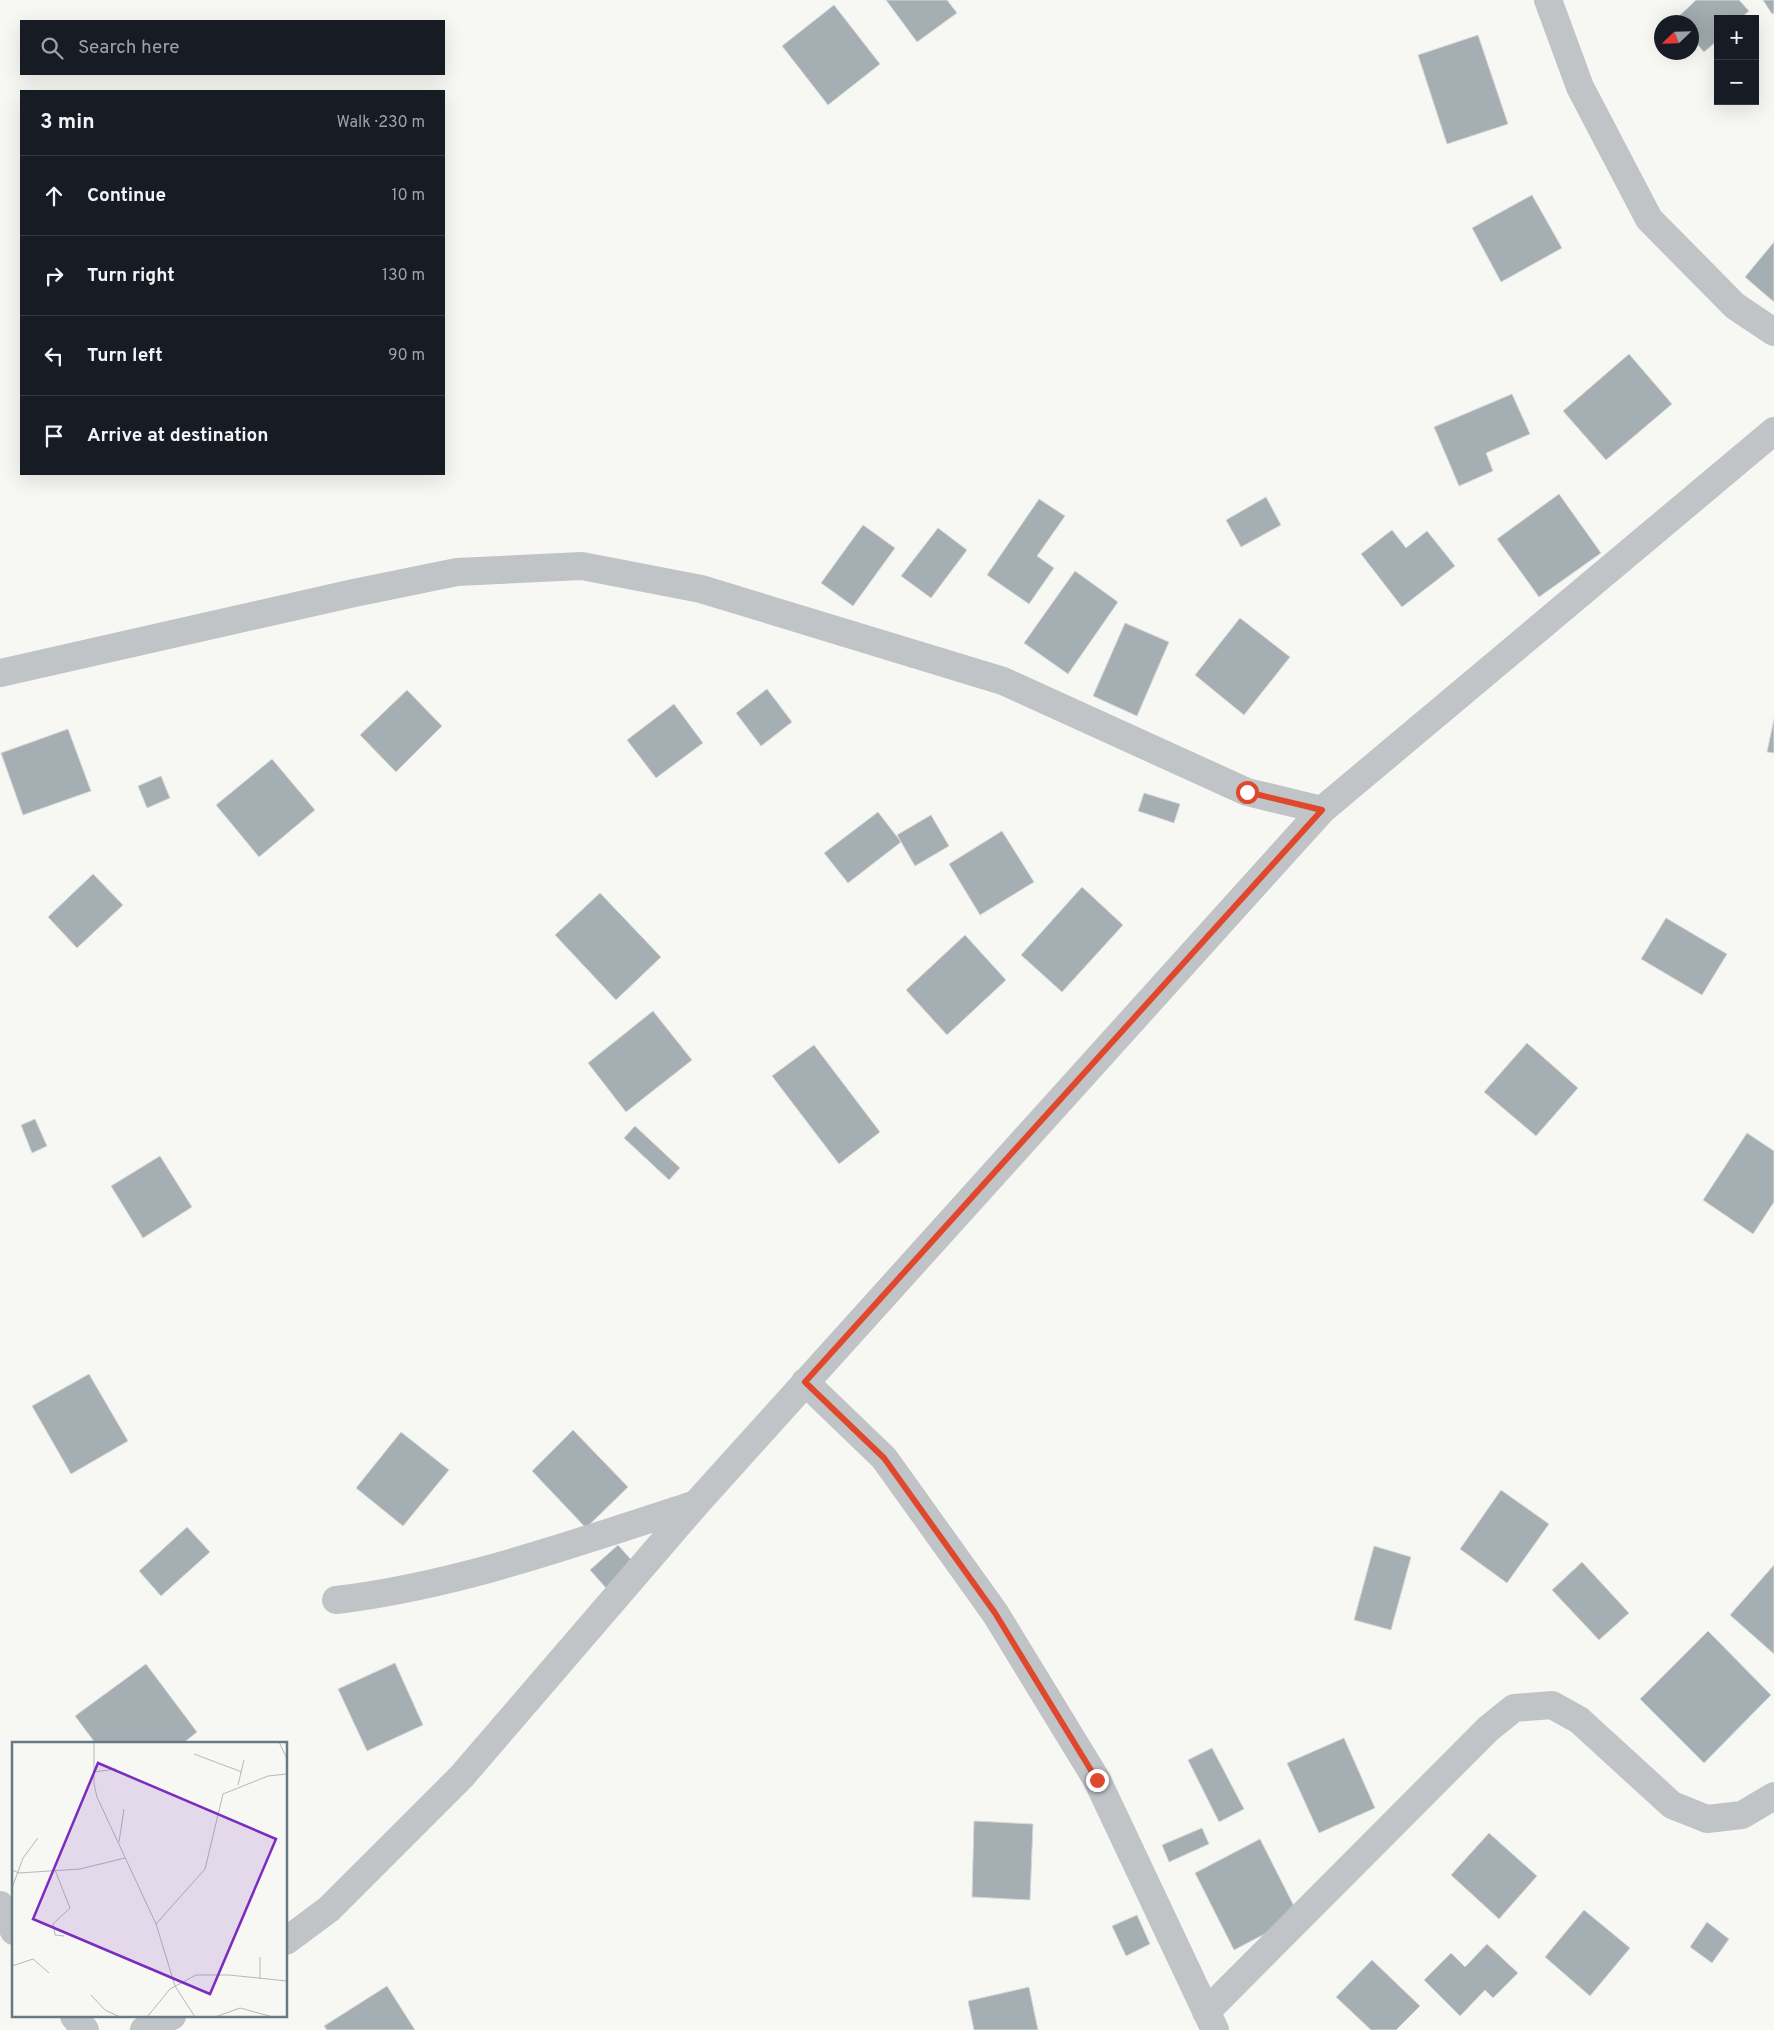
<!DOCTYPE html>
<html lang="en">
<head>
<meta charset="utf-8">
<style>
	:root { --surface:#171b24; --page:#242831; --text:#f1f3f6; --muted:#9ea1a6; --line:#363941 }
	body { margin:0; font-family:Overpass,sans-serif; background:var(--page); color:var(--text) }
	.controls { position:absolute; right:15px; top:15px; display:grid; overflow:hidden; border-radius:0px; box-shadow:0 5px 20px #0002 }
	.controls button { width:45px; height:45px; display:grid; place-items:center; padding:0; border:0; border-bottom:1px solid var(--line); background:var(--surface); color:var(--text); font:25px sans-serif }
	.compass { position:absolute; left:1654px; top:15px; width:45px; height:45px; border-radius:50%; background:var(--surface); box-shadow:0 5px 20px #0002; rotate:247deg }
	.stop { position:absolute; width:15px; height:15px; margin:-11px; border:4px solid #df482c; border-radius:50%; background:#fff }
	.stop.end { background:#df482c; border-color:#fff; box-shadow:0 1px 5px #0008 }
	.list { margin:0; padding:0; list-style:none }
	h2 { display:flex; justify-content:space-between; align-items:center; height:65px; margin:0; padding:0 20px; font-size:21px }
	h2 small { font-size:16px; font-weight:400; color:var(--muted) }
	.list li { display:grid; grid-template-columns:32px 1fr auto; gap:15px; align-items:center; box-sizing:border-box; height:80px; padding:0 20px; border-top:1px solid var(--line) }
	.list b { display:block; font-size:19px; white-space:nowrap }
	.list em { font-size:16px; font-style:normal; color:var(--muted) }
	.icon { flex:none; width:28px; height:28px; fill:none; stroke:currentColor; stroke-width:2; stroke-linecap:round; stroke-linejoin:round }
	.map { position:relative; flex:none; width:1774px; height:2030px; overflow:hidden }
	.search { position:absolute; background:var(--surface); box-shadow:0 5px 20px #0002; left:20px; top:20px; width:425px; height:55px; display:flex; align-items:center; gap:12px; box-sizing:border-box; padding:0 18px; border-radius:0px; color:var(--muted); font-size:19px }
	.panel { position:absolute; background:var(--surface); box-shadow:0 5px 20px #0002; left:20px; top:90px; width:425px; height:385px; border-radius:0px }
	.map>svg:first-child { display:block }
	.building { fill:#a4aeb3; stroke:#d8d8d6 }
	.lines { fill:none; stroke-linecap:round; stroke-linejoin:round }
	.minor { stroke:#c0c4c7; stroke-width:28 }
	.route { stroke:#df482c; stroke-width:6 }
	.inset-road { fill:none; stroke:#b0babd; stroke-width:1 }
	.view { fill:#7b2cbf; fill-opacity:0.15; stroke:#7b2cbf; stroke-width:2.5 }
	.inset-edge { fill:none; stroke:#667984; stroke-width:2.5 }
</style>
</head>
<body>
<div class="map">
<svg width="1774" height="2030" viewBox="0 0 1774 2030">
	<rect width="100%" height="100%" fill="#f7f7f4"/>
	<path class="building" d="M886,0H947L957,13L917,42Z
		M1696,0H1739L1749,11L1740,19H1718V40L1704,52L1692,38V22H1677L1675,20Z
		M1763,0H1774V13L1772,14Z
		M834,5L880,64L828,105L782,46Z
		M1478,35L1508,124L1447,144L1418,55Z
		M1532,195L1562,248L1501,282L1472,228Z
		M1774,242V302L1745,277Z
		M1629,354L1672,404L1606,460L1563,411Z
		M1512,394L1530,434L1486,453L1493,471L1459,486L1434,427Z
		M1559,494L1601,553L1539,597L1497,539Z
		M1266,497L1281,525L1241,547L1226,520Z
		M1039,499L1065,516L1037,556L1054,568L1029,604L987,575Z
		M863,525L895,548L853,606L821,583Z
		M938,528L967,550L931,598L901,576Z
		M1392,530L1406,548L1427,531L1455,566L1402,607L1361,554Z
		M1075,571L1118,602L1068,674L1024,643Z
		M1240,618L1290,657L1244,715L1195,675Z
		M1125,623L1169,642L1137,716L1093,696Z
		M767,689L792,722L761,746L736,713Z
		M407,690L442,726L396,772L360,735Z
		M674,704L703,743L656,778L627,740Z
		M1774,719V753L1767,752Z
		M68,729L91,791L23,815L1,753Z
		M272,759L315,810L259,857L216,805Z
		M161,776L170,798L147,808L138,786Z
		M1144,793L1180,804L1174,823L1138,811Z
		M878,812L901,842L848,883L824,853Z
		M931,815L949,846L915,866L897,835Z
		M1002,831L1034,882L980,915L949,864Z
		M93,874L123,905L77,948L48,917Z
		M1082,887L1123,925L1062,992L1021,955Z
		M600,893L661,957L616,1000L555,935Z
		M1666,918L1727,954L1702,995L1641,959Z
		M965,935L1006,980L947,1035L906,990Z
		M653,1011L692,1060L626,1112L588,1063Z
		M1527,1043L1578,1088L1536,1136L1484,1092Z
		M814,1045L880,1132L839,1164L772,1076Z
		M35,1119L47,1146L32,1153L21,1125Z
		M635,1126L680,1168L669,1180L624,1138Z
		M1747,1133L1774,1151V1202L1753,1234L1703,1200Z
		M160,1156L192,1207L143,1238L111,1186Z
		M89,1374L128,1441L71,1474L32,1406Z
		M573,1430L628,1487L586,1528L532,1471Z
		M401,1432L449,1470L403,1526L356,1488Z
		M1501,1490L1549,1524L1507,1583L1460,1549Z
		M187,1527L210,1552L161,1596L139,1571Z
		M618,1545L634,1563L606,1588L590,1570Z
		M1374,1546L1411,1557L1391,1630L1354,1620Z
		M1582,1562L1629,1613L1599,1640L1552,1590Z
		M1774,1565V1654L1730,1615Z
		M1708,1631L1771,1695L1704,1763L1640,1699Z
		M395,1663L423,1725L367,1751L338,1689Z
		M146,1664L197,1732L182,1744H96L75,1716Z
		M1344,1738L1375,1808L1319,1833L1287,1763Z
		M1212,1748L1244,1809L1219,1822L1188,1760Z
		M974,1821L1033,1824L1030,1900L972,1897Z
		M1202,1828L1209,1844L1169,1862L1162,1845Z
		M1489,1833L1537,1876L1499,1919L1451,1875Z
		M1260,1839L1299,1916L1234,1950L1195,1873Z
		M1584,1910L1630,1948L1590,1996L1545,1957Z
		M1137,1915L1150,1944L1126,1956L1112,1926Z
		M1707,1922L1729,1939L1712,1963L1690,1947Z
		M1487,1944L1518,1973L1493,1998L1485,1990L1460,2016L1424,1980L1451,1953L1465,1967Z
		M1372,1960L1420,2006L1396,2030H1371L1336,1997Z
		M387,1986L415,2030H327L324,2026Z
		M1029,1987L1038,2030H974L968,2001Z"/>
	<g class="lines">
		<path class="minor" d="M1548,0L1580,87L1649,219L1735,306L1774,332
			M0,673L354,593L457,572L582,566L701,589L1003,681L1247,792L1322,810
			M805,1382L884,1458L995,1613L1097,1780L1215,2030
			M336,1600C460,1585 578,1542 696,1504
			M0,1905L14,1931
			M286,1941L329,1909L462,1776L696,1504L1322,810L1774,431
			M1206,2012L1488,1729L1514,1708L1552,1705L1579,1720L1672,1805L1707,1819L1742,1815L1774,1796
			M74,2016L85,2030
			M144,2030L172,2016"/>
	</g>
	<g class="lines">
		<path class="route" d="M1097,1780L995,1613L884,1458L805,1382L1322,810L1247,792"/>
	</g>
	<g transform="translate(12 1742)">
		<rect width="275" height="275" fill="#f7f7f4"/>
		<path class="inset-road" d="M82,0V42L85,55L144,182L163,244L183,275M267,0L275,17M182,12L230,30M81,30L104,27M226,43L232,18M107,100L112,67M0,128L7,131L68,127L113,116M43,128L58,166L41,182L43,193L52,194M0,146L11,116L26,96M144,182L193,127L211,52L256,34L275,32M248,215V237M0,224L21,217L37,231M79,253L93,268L108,275M135,275L158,247L184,233H217L275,239M203,275L228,266L261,275"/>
		<path class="view" d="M86,21L264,97L198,252L21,177Z"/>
		<rect width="275" height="275" class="inset-edge"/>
	</g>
</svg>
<div class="controls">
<button>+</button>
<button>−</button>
</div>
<svg class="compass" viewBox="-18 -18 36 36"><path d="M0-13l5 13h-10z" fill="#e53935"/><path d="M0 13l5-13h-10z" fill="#9ea1a6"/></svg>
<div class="stop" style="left:1247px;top:792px"></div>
<div class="stop end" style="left:1097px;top:1780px"></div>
<div class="search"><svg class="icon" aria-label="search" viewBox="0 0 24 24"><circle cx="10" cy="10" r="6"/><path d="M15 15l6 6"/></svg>Search here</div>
<section class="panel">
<h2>3 min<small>Walk · 230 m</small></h2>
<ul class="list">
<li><svg class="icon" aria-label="ahead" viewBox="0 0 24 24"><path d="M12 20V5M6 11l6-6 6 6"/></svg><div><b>Continue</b></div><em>10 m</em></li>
<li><svg class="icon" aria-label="right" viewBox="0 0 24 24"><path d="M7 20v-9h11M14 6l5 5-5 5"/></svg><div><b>Turn right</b></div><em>130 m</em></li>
<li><svg class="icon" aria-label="left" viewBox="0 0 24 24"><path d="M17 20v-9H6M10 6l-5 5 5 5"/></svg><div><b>Turn left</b></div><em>90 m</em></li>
<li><svg class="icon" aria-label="arrive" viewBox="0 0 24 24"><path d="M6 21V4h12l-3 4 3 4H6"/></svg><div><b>Arrive at destination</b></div></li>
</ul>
</section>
</div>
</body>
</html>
